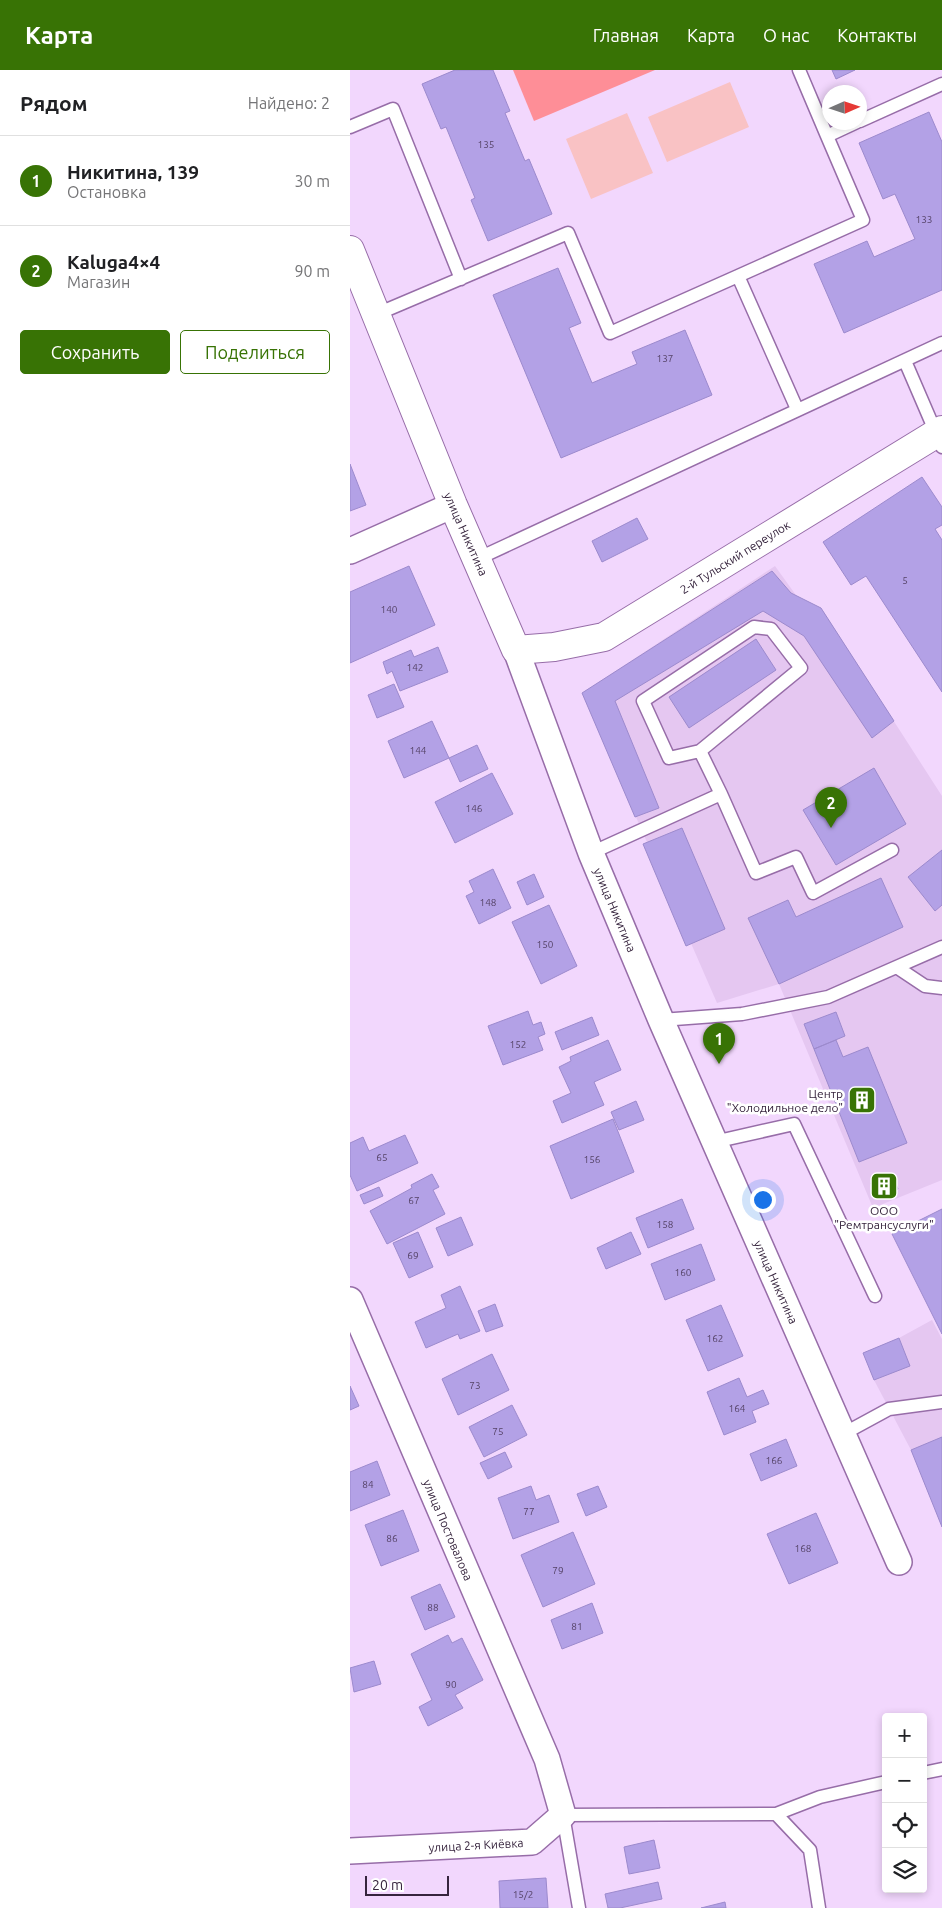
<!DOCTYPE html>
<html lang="ru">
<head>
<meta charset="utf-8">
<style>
	:root { --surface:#fff; --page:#f2f2f2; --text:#202124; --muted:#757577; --line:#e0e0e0; --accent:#387305 }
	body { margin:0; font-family:Ubuntu,sans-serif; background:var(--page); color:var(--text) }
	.controls { position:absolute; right:15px; bottom:15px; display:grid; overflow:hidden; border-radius:5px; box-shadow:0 2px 8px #0003 }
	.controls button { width:45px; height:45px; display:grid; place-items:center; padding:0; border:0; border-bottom:1px solid var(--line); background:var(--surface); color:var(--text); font:25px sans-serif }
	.compass { position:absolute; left:472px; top:15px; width:45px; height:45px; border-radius:50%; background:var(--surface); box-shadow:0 2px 8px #0003; rotate:87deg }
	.scale { position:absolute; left:15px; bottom:12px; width:84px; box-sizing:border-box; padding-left:5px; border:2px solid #36243d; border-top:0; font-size:14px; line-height:18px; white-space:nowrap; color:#36243d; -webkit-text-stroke:4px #fff; paint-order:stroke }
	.you { position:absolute; left:412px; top:1129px; width:18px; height:18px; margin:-12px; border:4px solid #fff; border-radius:50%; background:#1a73e8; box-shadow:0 0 0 8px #1a73e833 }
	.badge { display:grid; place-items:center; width:32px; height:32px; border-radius:50%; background:var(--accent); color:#fff; font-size:16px; font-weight:700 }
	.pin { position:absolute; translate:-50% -41px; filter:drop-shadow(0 1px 2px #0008) }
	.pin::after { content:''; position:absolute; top:26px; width:18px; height:15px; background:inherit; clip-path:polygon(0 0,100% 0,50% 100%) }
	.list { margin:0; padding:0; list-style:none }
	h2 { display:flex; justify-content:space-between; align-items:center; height:65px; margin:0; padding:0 20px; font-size:21px }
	h2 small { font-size:16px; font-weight:400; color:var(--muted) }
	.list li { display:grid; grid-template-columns:32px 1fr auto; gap:15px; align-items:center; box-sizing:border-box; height:90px; padding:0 20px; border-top:1px solid var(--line) }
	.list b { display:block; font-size:19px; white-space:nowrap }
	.list p { margin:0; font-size:16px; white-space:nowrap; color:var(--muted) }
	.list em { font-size:16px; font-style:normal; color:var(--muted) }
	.actions { display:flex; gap:10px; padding:15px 20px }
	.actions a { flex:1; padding:11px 0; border:1px solid var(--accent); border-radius:5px; text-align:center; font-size:18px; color:var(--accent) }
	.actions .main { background:var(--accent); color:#fff }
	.icon { flex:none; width:28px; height:28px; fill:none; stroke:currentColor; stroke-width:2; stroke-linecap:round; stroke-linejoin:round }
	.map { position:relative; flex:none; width:592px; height:1838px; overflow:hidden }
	header { display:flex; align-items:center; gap:30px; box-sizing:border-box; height:70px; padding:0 25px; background:var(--accent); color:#fff }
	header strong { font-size:24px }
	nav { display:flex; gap:28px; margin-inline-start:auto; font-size:18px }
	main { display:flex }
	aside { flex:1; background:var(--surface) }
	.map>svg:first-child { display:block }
	.built { fill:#e5c7f1 }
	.green { fill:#f9c2c4 }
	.forest { fill:#fe8e97 }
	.building { fill:#b3a1e6; stroke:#9c8acd }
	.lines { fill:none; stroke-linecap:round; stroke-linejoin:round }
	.service-casing { stroke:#976da8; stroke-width:15 }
	.minor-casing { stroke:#976da8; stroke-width:28 }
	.tertiary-casing { stroke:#976da8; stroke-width:30 }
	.service { stroke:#fff; stroke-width:12 }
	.minor { stroke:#fff; stroke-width:25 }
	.tertiary { stroke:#fff; stroke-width:28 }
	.labels { text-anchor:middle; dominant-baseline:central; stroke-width:5; stroke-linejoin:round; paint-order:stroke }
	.number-label { font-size:10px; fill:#554367 }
	.street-label { font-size:12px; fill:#36243d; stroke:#fff }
	.poi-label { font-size:12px; fill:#36243d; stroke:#fff; text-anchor:end }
</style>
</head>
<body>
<header>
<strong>Карта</strong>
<nav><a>Главная</a><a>Карта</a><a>О нас</a><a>Контакты</a></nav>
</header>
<main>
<aside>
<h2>Рядом<small>Найдено: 2</small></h2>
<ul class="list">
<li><span class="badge">1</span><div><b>Никитина, 139</b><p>Остановка</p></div><em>30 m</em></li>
<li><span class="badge">2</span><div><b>Kaluga4×4</b><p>Магазин</p></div><em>90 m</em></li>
</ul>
<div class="actions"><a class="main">Сохранить</a><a>Поделиться</a></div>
</aside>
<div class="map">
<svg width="592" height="1838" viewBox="0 0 592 1838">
	<rect width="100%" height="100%" fill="#f2d7fd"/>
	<path class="built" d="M425,496L448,528L471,538L592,726V1110L523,1138L429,914L367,933L232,623Z
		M582,1250L592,1269V1457L561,1380L524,1310L513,1283L549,1268Z"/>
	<path class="green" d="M380,12L399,57L317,92L298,47Z
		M277,43L303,103L241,129L216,69Z"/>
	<path class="forest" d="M163,0H305L184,51Z"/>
	<path class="building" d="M105,0H143L160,41L155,43L175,91L179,89L202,144L138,171L121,130L125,128L96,57L91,59L72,14Z
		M482,0H505L486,9Z
		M579,42L592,72V220L494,263L464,194L517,171L524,187L565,169L545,124L533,129L509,73Z
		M208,198L231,253L219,258L242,313L287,294L282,282L335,260L362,325L211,388L143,225Z
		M0,394L16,435L0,441Z
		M572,407L592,437V455L585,459L592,470V622L516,506L501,515L473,472Z
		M287,448L298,469L252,492L242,471Z
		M59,496L85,555L0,593V522Z
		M422,501L441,523L471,538L544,651L522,668L454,566L413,541L265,631L309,738L285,747L232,623Z
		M406,569L426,600L339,658L319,627Z
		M88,577L98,602L50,621L42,601L37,604L33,592L61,580L64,587Z
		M44,614L54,637L27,648L18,625Z
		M82,651L99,688L54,708L38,671Z
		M127,675L138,699L110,712L99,688Z
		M524,698L556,754L486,795L453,740Z
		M142,703L163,744L105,773L85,732Z
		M332,758L375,859L336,876L293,774Z
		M592,780V835L585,841L558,807Z
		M143,799L161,838L129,854L116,826L124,822L119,811Z
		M184,804L194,827L177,835L167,812Z
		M531,808L553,857L429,914L398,848L438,830L446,847Z
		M199,835L227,896L191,914L162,852Z
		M178,941L183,955L191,952L195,964L188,967L193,980L153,995L138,956Z
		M486,942L495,966L464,979L454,954Z
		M242,947L249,965L212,980L205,962Z
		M258,970L271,1000L244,1012L254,1035L212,1053L203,1031L221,1023L209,997L221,991L220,987Z
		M486,970L493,987L518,977L557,1073L509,1092L464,979Z
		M286,1031L294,1050L269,1060L261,1042Z
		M263,1049L284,1102L221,1129L200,1076Z
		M55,1065L68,1093L7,1121L0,1105V1073L13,1067L19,1081Z
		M82,1104L89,1117L83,1120L95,1144L37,1174L20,1141L62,1118L61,1115Z
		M542,1104L548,1119L526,1127L521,1113Z
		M29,1117L33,1126L14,1134L10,1125Z
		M332,1129L344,1159L298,1178L286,1148Z
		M592,1139V1264L542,1164Z
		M111,1147L123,1175L98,1186L86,1158Z
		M68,1162L83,1197L59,1208L43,1173Z
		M281,1162L291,1184L256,1199L247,1178Z
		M351,1174L365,1210L315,1230L301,1194Z
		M110,1216L130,1261L110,1269L108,1264L76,1278L65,1252L96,1238L91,1225Z
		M145,1234L153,1256L136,1262L128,1241Z
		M371,1235L393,1286L358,1301L336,1250Z
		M549,1268L560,1296L524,1310L513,1283Z
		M142,1284L159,1320L108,1345L92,1309Z
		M389,1308L397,1327L413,1320L419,1334L402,1341L406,1352L374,1365L357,1322Z
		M0,1316L9,1336L0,1340Z
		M162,1335L177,1365L134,1387L119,1357Z
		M592,1367V1457L561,1380Z
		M436,1369L447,1396L411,1411L400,1384Z
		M155,1382L162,1397L138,1409L130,1393Z
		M27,1391L40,1425L0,1441V1402Z
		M181,1416L186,1430L199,1425L209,1452L163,1469L148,1428Z
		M248,1416L257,1437L236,1446L227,1424Z
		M53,1440L69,1481L31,1496L15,1455Z
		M466,1443L488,1493L439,1514L417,1464Z
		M223,1462L245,1514L193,1537L171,1485Z
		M90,1514L105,1547L75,1560L61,1527Z
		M242,1533L253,1563L212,1579L201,1550Z
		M98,1565L102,1573L112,1568L133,1610L105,1625L113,1638L78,1656L69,1637L82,1630L61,1584Z
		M24,1591L31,1614L4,1622L0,1598Z
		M304,1770L310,1798L279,1804L274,1777Z
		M196,1808L198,1838H150L149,1811Z
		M308,1812L312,1829L270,1838H258L255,1824Z
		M375,1832L376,1838H351Z"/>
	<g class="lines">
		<g class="service-casing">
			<path id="service" d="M449,0L477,66
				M510,51L592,14
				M0,57L43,39L111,209
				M27,244L218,163L260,263L388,206
				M555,291L592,377
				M447,339L388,206L513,150L477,66L507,52
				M127,489L592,273
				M350,681L319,688L293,631L404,557L421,559L451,598L350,681L371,724
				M241,783L371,724L406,803L446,787L463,823L542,780
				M548,898L575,916L592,918
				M311,950L392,944L478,927L592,877
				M364,1072L444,1054L525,1226
				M493,1364L539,1339L592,1332
				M573,1703L592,1699
				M426,1744L470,1727L536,1712
				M229,1838L213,1745L426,1744L460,1780L469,1838"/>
		</g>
		<g class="minor-casing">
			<path id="minor" d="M0,481L103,435
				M166,580L241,783L311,950L549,1492
				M0,1230L197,1689L213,1745L182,1772L0,1781"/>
		</g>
		<g class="tertiary-casing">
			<path id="tertiary" d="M0,180L103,435L166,580L204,577L254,567L592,360"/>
		</g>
		<use href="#service" class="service"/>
		<use href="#minor" class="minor"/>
		<use href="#tertiary" class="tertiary"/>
	</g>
	<defs>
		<g id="building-square" transform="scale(1.4375)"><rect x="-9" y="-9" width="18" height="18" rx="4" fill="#387305" stroke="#fff"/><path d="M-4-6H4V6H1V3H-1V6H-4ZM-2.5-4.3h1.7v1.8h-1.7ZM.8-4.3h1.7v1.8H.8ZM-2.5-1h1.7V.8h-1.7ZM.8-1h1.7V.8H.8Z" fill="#fff"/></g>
	</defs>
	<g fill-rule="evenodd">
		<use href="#building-square" x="512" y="1030"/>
		<use href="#building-square" x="534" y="1116"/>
	</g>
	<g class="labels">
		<g class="number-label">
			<text x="136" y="74">135</text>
			<text x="574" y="149">133</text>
			<text x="315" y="288">137</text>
			<text x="555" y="510">5</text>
			<text x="39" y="539">140</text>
			<text x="65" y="597">142</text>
			<text x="68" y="680">144</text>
			<text x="124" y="738">146</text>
			<text x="138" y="832">148</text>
			<text x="195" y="874">150</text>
			<text x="168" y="974">152</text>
			<text x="32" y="1087">65</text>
			<text x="242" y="1089">156</text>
			<text x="64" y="1130">67</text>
			<text x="315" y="1154">158</text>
			<text x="63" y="1185">69</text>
			<text x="333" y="1202">160</text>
			<text x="365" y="1268">162</text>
			<text x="125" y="1315">73</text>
			<text x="387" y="1338">164</text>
			<text x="148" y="1361">75</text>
			<text x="424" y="1390">166</text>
			<text x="18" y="1414">84</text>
			<text x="179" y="1441">77</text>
			<text x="42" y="1468">86</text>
			<text x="453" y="1478">168</text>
			<text x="208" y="1500">79</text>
			<text x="83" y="1537">88</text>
			<text x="227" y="1556">81</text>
			<text x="101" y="1614">90</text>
			<text x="173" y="1824">15/2</text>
		</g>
		<g class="street-label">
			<text transform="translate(116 464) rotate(66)">улица Никитина</text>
			<text transform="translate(385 487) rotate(-32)">2-й Тульский переулок</text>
			<text transform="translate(265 840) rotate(67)">улица Никитина</text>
			<text transform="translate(426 1212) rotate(66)">улица Никитина</text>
			<text transform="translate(98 1460) rotate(67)">улица Постовалова</text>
			<text transform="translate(126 1775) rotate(-3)">улица 2-я Киёвка</text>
		</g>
		<g class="poi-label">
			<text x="493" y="1023">Центр<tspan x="493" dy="14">"Холодильное дело"</tspan></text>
			<text x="534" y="1140" text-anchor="middle">ООО<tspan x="534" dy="14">"Ремтрансуслуги"</tspan></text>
		</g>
	</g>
</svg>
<div class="controls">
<button>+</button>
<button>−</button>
<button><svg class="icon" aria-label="locate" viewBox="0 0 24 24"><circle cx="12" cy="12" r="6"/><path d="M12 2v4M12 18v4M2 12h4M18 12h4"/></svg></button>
<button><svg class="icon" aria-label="layers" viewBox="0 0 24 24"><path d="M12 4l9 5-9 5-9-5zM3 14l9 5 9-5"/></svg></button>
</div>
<svg class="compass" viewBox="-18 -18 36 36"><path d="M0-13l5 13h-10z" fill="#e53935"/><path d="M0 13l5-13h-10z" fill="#757577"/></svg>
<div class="scale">20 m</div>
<div class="you"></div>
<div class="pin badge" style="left:369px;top:994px">1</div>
<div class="pin badge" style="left:481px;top:758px">2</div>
</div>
</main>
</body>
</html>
